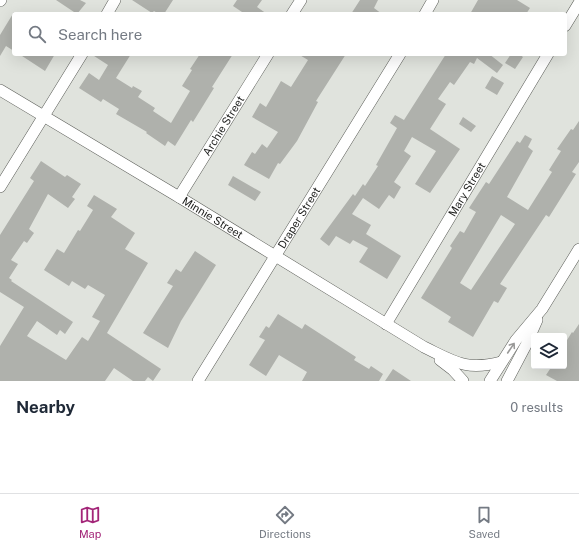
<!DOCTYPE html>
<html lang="en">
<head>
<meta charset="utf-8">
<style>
	:root { --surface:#fff; --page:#f2f2f3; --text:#1f2937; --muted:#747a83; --line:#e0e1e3; --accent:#a32578 }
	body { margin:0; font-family:"Public Sans",sans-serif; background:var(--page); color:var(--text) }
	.controls { position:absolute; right:12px; bottom:12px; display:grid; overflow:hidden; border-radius:4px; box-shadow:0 4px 16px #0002 }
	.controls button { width:36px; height:36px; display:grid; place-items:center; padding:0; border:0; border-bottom:1px solid var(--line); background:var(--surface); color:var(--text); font:20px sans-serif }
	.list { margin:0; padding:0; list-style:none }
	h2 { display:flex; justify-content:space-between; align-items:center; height:52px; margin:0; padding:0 16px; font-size:17px }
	h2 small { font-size:13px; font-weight:400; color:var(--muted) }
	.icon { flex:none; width:22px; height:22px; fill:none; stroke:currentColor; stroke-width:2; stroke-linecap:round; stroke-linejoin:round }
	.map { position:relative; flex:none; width:579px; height:381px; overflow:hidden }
	.search { position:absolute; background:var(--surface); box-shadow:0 4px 16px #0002; left:12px; right:12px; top:12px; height:44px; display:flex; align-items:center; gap:10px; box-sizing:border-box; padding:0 14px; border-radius:4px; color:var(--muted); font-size:15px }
	.sheet { height:112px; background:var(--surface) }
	nav { display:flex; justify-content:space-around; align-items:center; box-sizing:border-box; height:56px; border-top:1px solid var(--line); background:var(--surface); font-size:11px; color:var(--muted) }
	nav a { display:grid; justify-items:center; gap:2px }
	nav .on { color:var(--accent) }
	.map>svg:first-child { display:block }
	.building { fill:#afb1ac; fill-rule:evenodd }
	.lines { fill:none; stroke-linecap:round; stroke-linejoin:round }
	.minor-casing { stroke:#5c5e59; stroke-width:12 }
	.minor { stroke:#fff; stroke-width:11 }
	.oneway { stroke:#999998 }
	.labels { text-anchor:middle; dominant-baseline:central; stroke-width:3; stroke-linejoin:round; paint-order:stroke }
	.street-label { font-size:11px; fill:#1c1d1b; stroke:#fff }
</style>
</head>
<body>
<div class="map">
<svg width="579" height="381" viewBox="0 0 579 381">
	<rect width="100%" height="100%" fill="#e0e3dd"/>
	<path class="building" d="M56,0H80L86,3L77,14Z
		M132,0H173L164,14H159L154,11L152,13Z
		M237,0H262L257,7L267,14H245L233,6Z
		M360,0H378L374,8L382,14H351Z
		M478,0H517L530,8L526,14H470Z
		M14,12V51L6,46L0,56V35Z
		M19,54H55L45,71Z
		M91,54H131L116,78L132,88L133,86L142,91L138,97L155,108L153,111L171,123L190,91L182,86L192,70L190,69L200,54H233L212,87L214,88L193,122L191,120L175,146L168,141L165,146L146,133L147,132L116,114L119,109L103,99L101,102L79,88L89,73L99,80L108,65Z
		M298,54H346L316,101L318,102L297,141L280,164L278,163L269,179L244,165L252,152L255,154L262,144L267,148L278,132L252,117L260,103L266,107L281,81L291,87L308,60Z
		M446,54H489L503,65L497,73L477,58L474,64L470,62L454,85L450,82L438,99L446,104L430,129L460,149L430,193L415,184L436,151L412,137L404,151L411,156L394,182L401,187L394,199L389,195L379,209L363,198L352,214L371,225L366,234L401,256L387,279L359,262L368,248L353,240L350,244L336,236L329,246L320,239L353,194L355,196L363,184L365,186L378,166L376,165L397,128L390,123L395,115L404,120Z
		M511,54H519L523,57L515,69L505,63Z
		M492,76L504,83L497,95L485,88Z
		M463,117L476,126L471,132L459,124Z
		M579,121V162L572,172L576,174L549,217L546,215L500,284L507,288L498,303L494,301L473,337L448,322L451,317L421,298L452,248L450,246L460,231L464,233L476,212L469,208L486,182L489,184L517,141L520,143L525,135L532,139L528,147L533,151L507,197L528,210L552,172L549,170L561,151L557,149L571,129L573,130ZM501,215L515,224L471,290L460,283Z
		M41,161L65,177L67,175L81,184L72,197L75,199L68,208L48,194L29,229L34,233L27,243L24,241L11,260L18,264L9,278L12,280L11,281L73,322L65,334L60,330L57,335L37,321L27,336L66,360L82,337L88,341L100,321L92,317L105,295L88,285L85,289L72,281L69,286L44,270L57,249L64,253L78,230L80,231L93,210L87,206L94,195L117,209L111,217L135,233L125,249L148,263L107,333L161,369L153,381L148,377L145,381H133L114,368L105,381H0V346L24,307L0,292V235L34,181L30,178Z
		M233,176L261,192L255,201L228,185Z
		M195,251L216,265L181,321L168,348L143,333L173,286L167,283L176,269L181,272Z
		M278,314L302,329L305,324L356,357L354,360L369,369L371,366L383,374L379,381H302L307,372L279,355L266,376L249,365L265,340L259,337L266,326L269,328Z
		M579,324V381H557L546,375L552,366H564V345L572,332L573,333Z
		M393,369L411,381H385Z"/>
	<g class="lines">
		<g class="minor-casing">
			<g id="minor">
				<path d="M0,1L1,0"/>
				<path d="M107,14L115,0"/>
				<path d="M292,14L301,0"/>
				<path d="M425,14L433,0"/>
				<path d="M565,26L579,3"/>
				<path id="s1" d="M0,90L179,197L424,347C455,362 466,371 501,362"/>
				<path d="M0,187L82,54"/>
				<path id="s2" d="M179,197L268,54"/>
				<path id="s3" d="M386,324L548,54"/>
				<path d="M440,360L453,370L463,381"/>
				<path id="s4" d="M198,381L400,54"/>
				<path d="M490,381L516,340L542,309L579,249"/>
				<path d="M507,381L526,345L537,320"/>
			</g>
		</g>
		<use href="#minor" class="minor"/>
	</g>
	<defs><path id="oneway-shaft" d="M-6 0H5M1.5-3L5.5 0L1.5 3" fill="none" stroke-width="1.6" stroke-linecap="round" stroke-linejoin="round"/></defs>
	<use class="oneway" href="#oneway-shaft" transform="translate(511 348) rotate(-56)"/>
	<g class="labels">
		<g class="street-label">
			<text stroke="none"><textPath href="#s2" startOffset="84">Archie Street</textPath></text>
			<text stroke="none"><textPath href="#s3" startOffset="157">Mary Street</textPath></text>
			<text stroke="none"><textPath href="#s1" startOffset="248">Minnie Street</textPath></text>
			<text stroke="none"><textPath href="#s4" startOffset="192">Draper Street</textPath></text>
		</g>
	</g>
</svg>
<div class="controls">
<button><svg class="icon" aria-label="layers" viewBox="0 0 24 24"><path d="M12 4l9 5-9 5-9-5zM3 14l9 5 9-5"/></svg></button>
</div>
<div class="search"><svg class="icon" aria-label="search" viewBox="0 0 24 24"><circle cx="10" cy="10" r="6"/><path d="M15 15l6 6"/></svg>Search here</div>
</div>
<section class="sheet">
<h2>Nearby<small>0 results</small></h2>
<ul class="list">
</ul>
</section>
<nav>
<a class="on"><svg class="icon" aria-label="map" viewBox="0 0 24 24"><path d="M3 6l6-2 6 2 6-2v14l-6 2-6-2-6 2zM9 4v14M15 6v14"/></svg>Map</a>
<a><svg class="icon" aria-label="directions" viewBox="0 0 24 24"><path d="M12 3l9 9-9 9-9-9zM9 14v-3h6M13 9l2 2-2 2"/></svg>Directions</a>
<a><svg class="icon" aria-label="saved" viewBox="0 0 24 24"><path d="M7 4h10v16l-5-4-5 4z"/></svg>Saved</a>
</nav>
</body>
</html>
